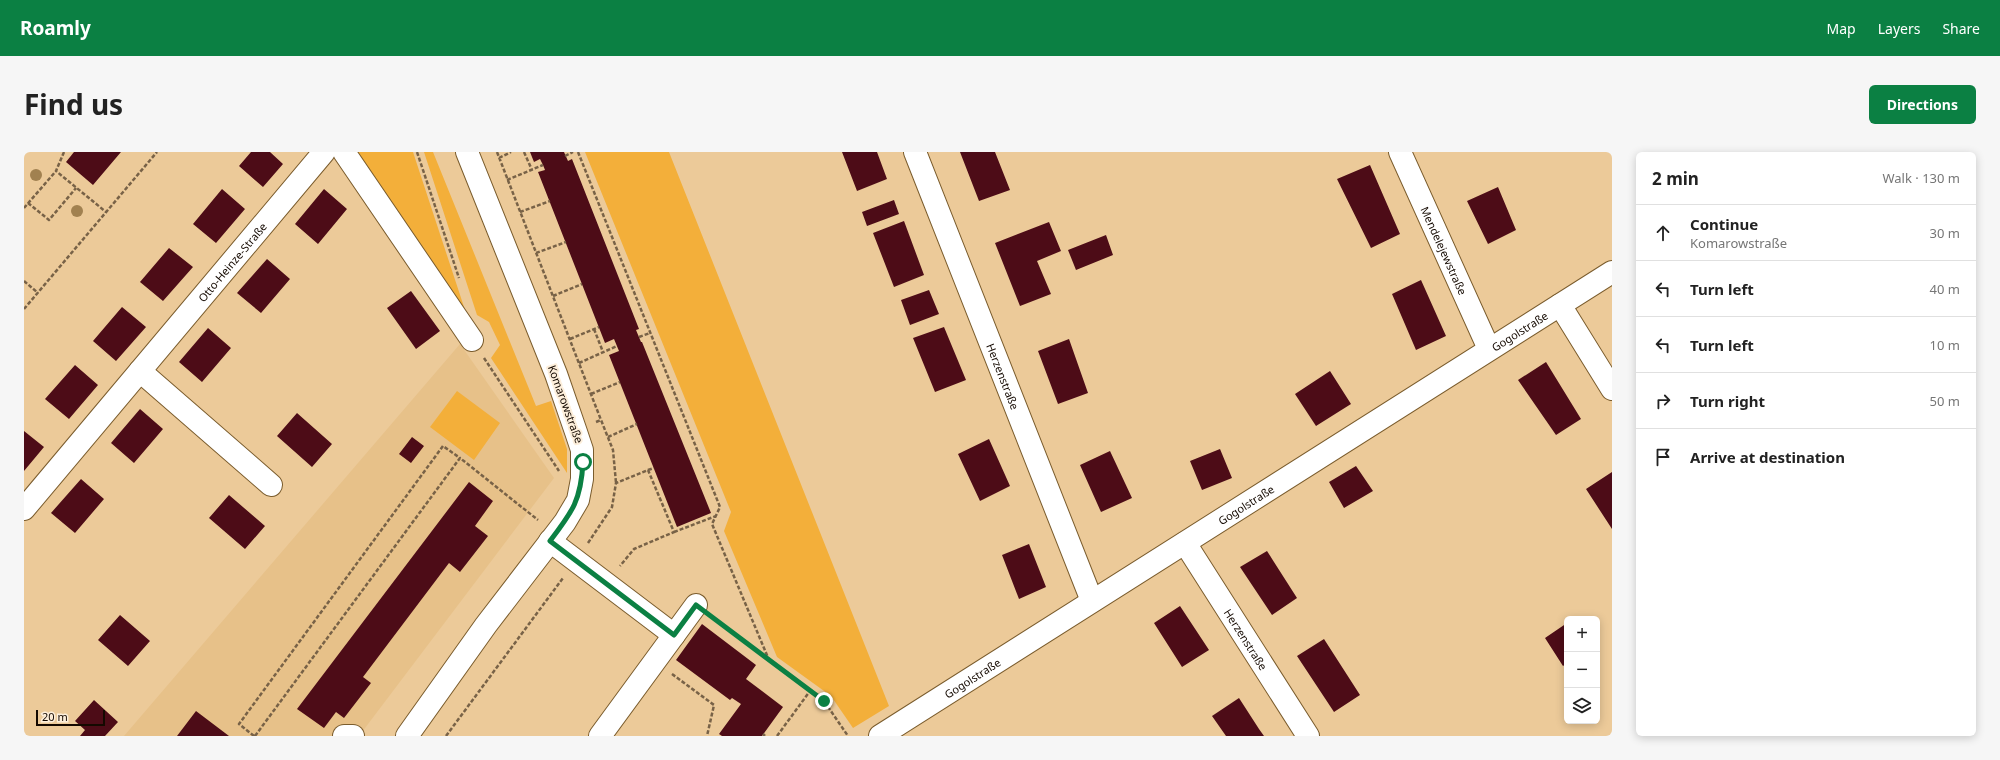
<!DOCTYPE html>
<html lang="en">
<head>
<meta charset="utf-8">
<style>
	:root { --surface:#fff; --page:#f6f6f6; --text:#222; --muted:#767676; --line:#e0e0e0; --accent:#0b8043 }
	body { margin:0; font-family:"Noto Sans",sans-serif; background:var(--page); color:var(--text) }
	.controls { position:absolute; right:12px; bottom:12px; display:grid; overflow:hidden; border-radius:6px; box-shadow:0 2px 10px #0003 }
	.controls button { width:36px; height:36px; display:grid; place-items:center; padding:0; border:0; border-bottom:1px solid var(--line); background:var(--surface); color:var(--text); font:20px sans-serif }
	.scale { position:absolute; left:12px; bottom:10px; width:69px; box-sizing:border-box; padding-left:4px; border:2px solid #140900; border-top:0; font-size:11px; line-height:14px; white-space:nowrap; color:#140900; -webkit-text-stroke:3px #fdefdb; paint-order:stroke }
	.stop { position:absolute; width:12px; height:12px; margin:-9px; border:3px solid #0b8043; border-radius:50%; background:#fff }
	.stop.end { background:#0b8043; border-color:#fff; box-shadow:0 1px 4px #0008 }
	.list { margin:0; padding:0; list-style:none }
	h2 { display:flex; justify-content:space-between; align-items:center; height:52px; margin:0; padding:0 16px; font-size:17px }
	h2 small { font-size:13px; font-weight:400; color:var(--muted) }
	.list li { display:grid; grid-template-columns:26px 1fr auto; gap:12px; align-items:center; box-sizing:border-box; height:56px; padding:0 16px; border-top:1px solid var(--line) }
	.list b { display:block; font-size:15px; white-space:nowrap }
	.list p { margin:0; font-size:13px; white-space:nowrap; color:var(--muted) }
	.list em { font-size:13px; font-style:normal; color:var(--muted) }
	.icon { flex:none; width:22px; height:22px; fill:none; stroke:currentColor; stroke-width:2; stroke-linecap:round; stroke-linejoin:round }
	.map { position:relative; flex:none; width:1588px; height:584px; overflow:hidden; border-radius:6px }
	header { display:flex; align-items:center; gap:24px; box-sizing:border-box; height:56px; padding:0 20px; background:var(--accent); color:#fff }
	header strong { font-size:19px }
	nav { display:flex; gap:22px; margin-inline-start:auto; font-size:14px }
	.intro { display:flex; align-items:center; justify-content:space-between; box-sizing:border-box; height:96px; padding:0 24px }
	h1 { margin:0; font-size:28px }
	.button { padding:10px 18px; border-radius:6px; background:var(--accent); color:#fff; font-size:14px; font-weight:700 }
	main { display:flex; gap:24px; padding:0 24px }
	aside { flex:1; background:var(--surface); border-radius:6px; box-shadow:0 2px 10px #0003 }
	.map>svg:first-child { display:block }
	.built { fill:#e7c189 }
	.green { fill:#f3af3a }
	.building { fill:#4d0c17 }
	.lines { fill:none; stroke-linecap:round; stroke-linejoin:round }
	.minor-casing { stroke:#7a5c2d; stroke-width:24 }
	.path { stroke:#786247; stroke-width:2.5; stroke-dasharray:4 2; stroke-linecap:butt }
	.minor { stroke:#fff; stroke-width:22 }
	.tree { fill:#a18150 }
	.route { stroke:#0b8043; stroke-width:5 }
	.labels { text-anchor:middle; dominant-baseline:central; stroke-width:4; stroke-linejoin:round; paint-order:stroke }
	.street-label { font-size:11px; fill:#140900; stroke:#fdefdb }
</style>
</head>
<body>
<header>
<strong>Roamly</strong>
<nav><a>Map</a><a>Layers</a><a>Share</a></nav>
</header>
<div class="intro"><h1>Find us</h1><a class="button">Directions</a></div>
<main>
<div class="map">
<svg width="1588" height="584" viewBox="0 0 1588 584">
	<rect width="100%" height="100%" fill="#ecca99"/>
	<path class="built" d="M436,192L530,326L335,584H100Z"/>
	<path class="green" d="M332,0H389L441,158L430,152Z
		M400,0H409L512,254L527,249L543,297V321L467,206L476,193L465,170L453,163Z
		M561,0H645L865,554L829,576L807,544L753,505L700,379L707,360Z
		M433,239L476,271L450,308L406,275Z"/>
	<path class="building" d="M50,0H97L69,33L42,10Z
		M227,0H246L259,12L239,35L215,14Z
		M506,0H540L544,9L548,7L615,177L612,178L617,190H618L687,361L653,375L585,203L595,199L590,187L581,191L514,20L521,18L519,13L516,7L510,10Z
		M818,0H853L863,27L833,39Z
		M936,0H971L986,38L955,49Z
		M1346,13L1376,82L1347,96L1313,27Z
		M1474,35L1492,78L1464,92L1443,49Z
		M198,37L221,57L192,91L169,72Z
		M300,37L323,57L294,92L271,72Z
		M870,48L875,62L843,74L838,60Z
		M880,69L900,123L870,135L849,81Z
		M1025,70L1037,99L1013,109L1027,142L996,154L971,91Z
		M1082,83L1089,103L1052,118L1044,98Z
		M145,96L169,115L139,149L116,130Z
		M243,107L266,127L237,161L213,141Z
		M1397,128L1422,184L1392,198L1368,142Z
		M905,138L915,162L886,173L877,148Z
		M387,139L416,179L392,197L363,156Z
		M98,155L122,175L92,209L69,189Z
		M920,175L942,228L911,240L889,186Z
		M184,176L207,196L178,230L155,210Z
		M1045,187L1064,241L1034,252L1014,199Z
		M1522,210L1557,267L1532,283L1494,228Z
		M51,213L74,233L45,267L21,247Z
		M1306,219L1327,252L1292,274L1271,242Z
		M116,257L139,277L110,311L87,291Z
		M273,261L308,292L288,315L253,284Z
		M0,279L20,295L0,319Z
		M388,285L400,294L387,311L375,302Z
		M965,287L986,334L956,349L934,302Z
		M1196,297L1208,326L1178,338L1166,309Z
		M1086,299L1108,346L1077,360L1056,313Z
		M1332,314L1349,339L1320,356L1305,330Z
		M1588,320V377L1562,337Z
		M57,327L80,347L51,381L27,361Z
		M445,330L469,349L451,374L464,384L436,420L425,411L339,525L347,531L320,566L312,560L300,576L273,557Z
		M205,343L241,374L221,397L185,366Z
		M1005,392L1022,435L995,447L978,403Z
		M1243,399L1273,446L1248,463L1216,415Z
		M1156,454L1185,498L1158,515L1130,471Z
		M96,463L126,489L104,514L74,488Z
		M1543,471V511L1539,514L1521,486Z
		M678,472L732,513L722,527L759,555L738,584H698L695,582L717,552L708,546L706,548L652,508Z
		M1300,487L1336,543L1310,560L1273,504Z
		M1215,546L1235,577L1240,584H1202L1188,564Z
		M70,548L94,570L81,584H56L61,578L51,569Z
		M172,559L205,584H153Z"/>
	<g class="lines">
		<g class="minor-casing">
			<g id="minor">
				<path d="M320,0L448,188"/>
				<path id="s1" d="M891,0L1068,449"/>
				<path id="s2" d="M1376,0L1465,197"/>
				<path d="M1536,153L1588,237"/>
				<path d="M116,219L247,333"/>
				<path id="s3" d="M0,357L300,0"/>
				<path d="M526,389L650,483"/>
				<path id="s4" d="M1161,391L1284,584"/>
				<path d="M320,584H329"/>
				<path d="M383,584L462,473L541,370L554,348L558,327V298L552,280L532,222L443,0"/>
				<path d="M576,584L672,453"/>
				<path id="s5" d="M856,584L1588,120"/>
			</g>
		</g>
		<path class="path" d="M40,0L32,19L82,60
			M393,0L435,126
			M473,0L577,268
			M500,0L508,18
			M554,0L696,355L688,372L745,508
			M541,4L549,0
			M475,6L487,0
			M483,28L519,13
			M4,51L25,68L52,36
			M0,56L32,19
			M496,60L526,49
			M512,101L542,90
			M0,129L14,141
			M529,144L558,132
			M0,157L133,0
			M570,177L579,200
			M615,185L626,181
			M546,187L575,175
			M460,206L535,319
			M555,211L593,194
			M567,242L596,230
			M572,270L577,268L589,298L592,331
			M584,285L613,272
			M624,318L630,316
			M650,380L692,364
			M564,391L588,355L592,331L624,318L650,380L610,397L596,414
			M690,467L800,549L824,584
			M648,522L690,553L683,584
			M739,582L741,584
			M230,584L215,572L419,294L436,306
			M231,584L436,306L514,368
			M422,584L539,426
			M753,584L786,539"/>
		<use href="#minor" class="minor"/>
	</g>
	<g class="tree">
		<circle cx="12" cy="23" r="6"/>
		<circle cx="53" cy="59" r="6"/>
	</g>
	<g class="lines">
		<path class="route" d="M559,310C557,349 548,360 526,389L650,483L672,453L800,549"/>
	</g>
	<g class="labels">
		<g class="street-label">
			<text stroke="none"><textPath href="#s2" startOffset="108">Mendelejewstraße</textPath></text>
			<text stroke="none"><textPath href="#s3" startOffset="323">Otto-Heinze-Straße</textPath></text>
			<text stroke="none"><textPath href="#s5" startOffset="757">Gogolstraße</textPath></text>
			<text stroke="none"><textPath href="#s1" startOffset="241">Herzenstraße</textPath></text>
			<text transform="translate(542 252) rotate(70)">Komarowstraße</text>
			<text stroke="none"><textPath href="#s5" startOffset="433">Gogolstraße</textPath></text>
			<text stroke="none"><textPath href="#s4" startOffset="114">Herzenstraße</textPath></text>
			<text stroke="none"><textPath href="#s5" startOffset="109">Gogolstraße</textPath></text>
		</g>
	</g>
</svg>
<div class="controls">
<button>+</button>
<button>−</button>
<button><svg class="icon" aria-label="layers" viewBox="0 0 24 24"><path d="M12 4l9 5-9 5-9-5zM3 14l9 5 9-5"/></svg></button>
</div>
<div class="scale">20 m</div>
<div class="stop" style="left:559px;top:310px"></div>
<div class="stop end" style="left:800px;top:549px"></div>
</div>
<aside>
<h2>2 min<small>Walk · 130 m</small></h2>
<ul class="list">
<li><svg class="icon" aria-label="ahead" viewBox="0 0 24 24"><path d="M12 20V5M6 11l6-6 6 6"/></svg><div><b>Continue</b><p>Komarowstraße</p></div><em>30 m</em></li>
<li><svg class="icon" aria-label="left" viewBox="0 0 24 24"><path d="M17 20v-9H6M10 6l-5 5 5 5"/></svg><div><b>Turn left</b></div><em>40 m</em></li>
<li><svg class="icon" aria-label="left" viewBox="0 0 24 24"><path d="M17 20v-9H6M10 6l-5 5 5 5"/></svg><div><b>Turn left</b></div><em>10 m</em></li>
<li><svg class="icon" aria-label="right" viewBox="0 0 24 24"><path d="M7 20v-9h11M14 6l5 5-5 5"/></svg><div><b>Turn right</b></div><em>50 m</em></li>
<li><svg class="icon" aria-label="arrive" viewBox="0 0 24 24"><path d="M6 21V4h12l-3 4 3 4H6"/></svg><div><b>Arrive at destination</b></div></li>
</ul>
</aside>
</main>
</body>
</html>
